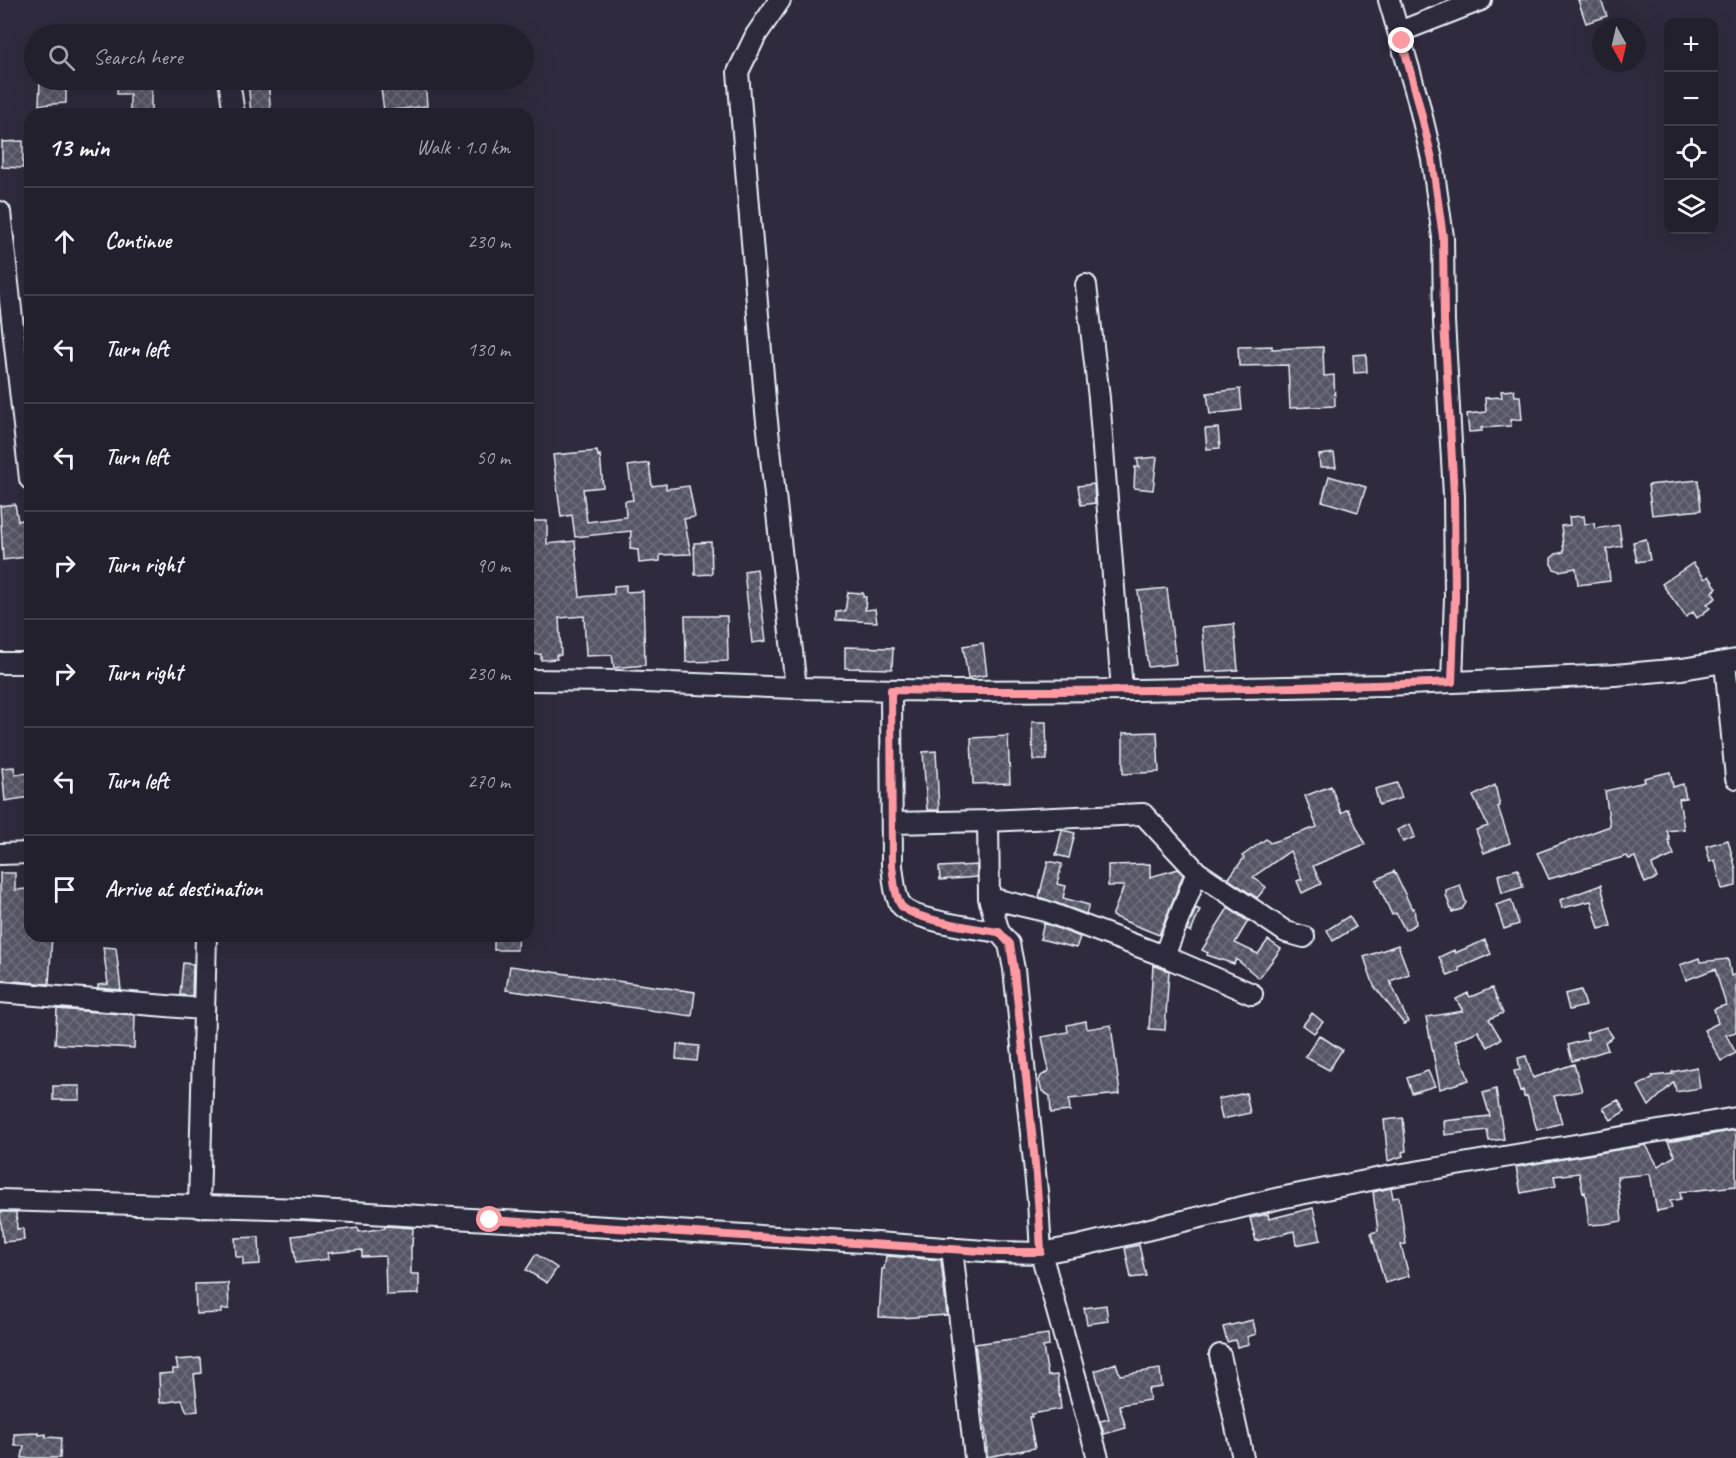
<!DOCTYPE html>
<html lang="en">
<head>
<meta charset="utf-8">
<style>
	:root { --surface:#23202e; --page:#2f2d3a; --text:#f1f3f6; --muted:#a3a3aa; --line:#403e4a }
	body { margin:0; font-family:Caveat,sans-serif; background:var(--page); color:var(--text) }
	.controls { position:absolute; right:18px; top:18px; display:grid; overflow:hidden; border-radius:12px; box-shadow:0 6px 24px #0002 }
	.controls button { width:54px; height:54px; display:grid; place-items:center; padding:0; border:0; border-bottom:2px solid var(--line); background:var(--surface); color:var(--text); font:30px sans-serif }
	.compass { position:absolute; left:1592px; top:18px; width:54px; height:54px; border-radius:50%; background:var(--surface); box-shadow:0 6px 24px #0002; rotate:172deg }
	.stop { position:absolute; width:18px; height:18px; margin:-14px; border:4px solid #ff9aa2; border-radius:50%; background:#fff }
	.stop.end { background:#ff9aa2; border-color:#fff; box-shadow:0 2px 6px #0008 }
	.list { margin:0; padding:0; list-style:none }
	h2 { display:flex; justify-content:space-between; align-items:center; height:78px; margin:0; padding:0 24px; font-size:26px }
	h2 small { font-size:20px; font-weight:400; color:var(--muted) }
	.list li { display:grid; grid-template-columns:39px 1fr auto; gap:18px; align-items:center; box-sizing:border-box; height:108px; padding:0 24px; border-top:2px solid var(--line) }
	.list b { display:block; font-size:22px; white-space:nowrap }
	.list em { font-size:20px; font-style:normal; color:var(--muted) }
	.icon { flex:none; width:33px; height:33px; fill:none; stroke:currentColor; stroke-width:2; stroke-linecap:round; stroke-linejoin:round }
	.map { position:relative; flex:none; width:1736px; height:1458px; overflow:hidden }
	.search { position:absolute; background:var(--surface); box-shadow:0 6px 24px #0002; left:24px; top:24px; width:510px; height:66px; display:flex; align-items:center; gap:15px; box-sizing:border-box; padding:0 21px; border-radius:33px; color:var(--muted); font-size:22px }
	.panel { position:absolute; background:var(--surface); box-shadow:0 6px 24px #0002; left:24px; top:108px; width:510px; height:834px; border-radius:18px }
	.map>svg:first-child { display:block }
	.building { fill:url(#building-cross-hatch); stroke:#e8f1f8; stroke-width:1.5 }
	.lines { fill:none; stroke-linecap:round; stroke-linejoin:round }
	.minor-casing { stroke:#e8f1f8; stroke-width:24 }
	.minor { stroke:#2f2a3d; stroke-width:20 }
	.route { stroke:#ff9aa2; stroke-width:8 }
</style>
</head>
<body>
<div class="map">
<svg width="1736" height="1458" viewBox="0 0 1736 1458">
	<defs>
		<pattern id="building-cross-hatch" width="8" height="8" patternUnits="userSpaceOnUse" patternTransform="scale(1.5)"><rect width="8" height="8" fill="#575565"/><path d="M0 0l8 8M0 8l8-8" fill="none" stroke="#6f6e7c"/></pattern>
	</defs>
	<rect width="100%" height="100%" fill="#2f2a3d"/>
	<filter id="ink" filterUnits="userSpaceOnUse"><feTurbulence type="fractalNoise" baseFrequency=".0167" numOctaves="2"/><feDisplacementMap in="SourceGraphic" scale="12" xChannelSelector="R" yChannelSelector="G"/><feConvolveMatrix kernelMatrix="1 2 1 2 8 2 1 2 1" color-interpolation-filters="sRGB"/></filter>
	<g filter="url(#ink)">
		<path class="building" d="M1578,0H1601L1607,16L1586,23Z
			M40,80H66V103L39,105Z
			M118,80H151V114H135V111L130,112V94H117Z
			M248,80H268L271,114H251Z
			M380,80H425L427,106L384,111Z
			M23,141V168L2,167V142Z
			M1272,346V349L1323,347L1324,376L1334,375L1335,406L1290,408L1288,365L1239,366L1238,347Z
			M1366,354L1367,372L1354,373L1353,355Z
			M1240,389L1242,410L1210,414L1207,393Z
			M1514,390L1515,396H1520L1522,419L1511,420V426L1481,428L1482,431L1469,432L1467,414L1486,412L1485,398L1502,397L1501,391Z
			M1218,428L1220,448L1207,449L1205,429Z
			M597,451L598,456L600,455L603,487L583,489L587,522L626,517L625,501L633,500L628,466L649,463L652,486L666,484V489L689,486L695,517L684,519L691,554L660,555V561L639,563L638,550L630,549L631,531L575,537L572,515L561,517L553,455Z
			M1334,453L1336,467H1320L1319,455Z
			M1157,457L1153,490L1134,488L1135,467H1139L1137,459Z
			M1329,476L1366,487L1358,512L1322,501Z
			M1698,480L1701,510L1652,515L1648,485Z
			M1094,484L1095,503L1081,505L1078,486Z
			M15,504L18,521L27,519L30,549L24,550L25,557L3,560L0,506Z
			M1584,516L1585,524L1594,523L1595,529L1619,525L1622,546L1607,549L1610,581L1578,585L1576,568L1559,571L1554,569L1551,564V558L1556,554L1564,552L1561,526L1570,525L1569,517Z
			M528,521H547V544L575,541L580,597L614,594V586L626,585V592L643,591L645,665L614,668L612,655L586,656L584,616L559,618L561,655H556L557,659L541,660V654L528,655Z
			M1646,539L1650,560L1637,562L1633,542Z
			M711,542L712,574L695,575L694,543Z
			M1693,563L1705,579L1709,576L1717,588L1712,592L1716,598L1707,604L1710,608L1697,618L1693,612L1686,617L1662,584Z
			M757,569L766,641L752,643L744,571Z
			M1167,588L1176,664L1148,667L1138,591Z
			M848,592L863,593V597H866L865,610L875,609L877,622L836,620V612L845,611Z
			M685,616H727L728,661L686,662Z
			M1234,624L1238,670L1206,672L1202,627Z
			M983,643L987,675L968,678L963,646Z
			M845,647L893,648L892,669L845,668Z
			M1032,722H1046L1047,760H1033Z
			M1157,732L1159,772L1123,774V733Z
			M1008,736L1010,783L973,784L971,738Z
			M936,751L939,810H927L923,752Z
			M14,767L15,775L28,773L30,797L5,801L2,768Z
			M1670,772L1673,787L1683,784L1686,798L1679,799L1684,829L1667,831L1670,840H1668L1674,855L1652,865L1657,878L1645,883L1635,857L1629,859L1627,856L1549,879L1537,853L1610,826L1605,791L1645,782L1644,778Z
			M1397,783L1402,798L1379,805L1375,789Z
			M1495,785L1500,806L1498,807L1510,843L1484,853L1476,830L1488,826L1473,796Z
			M1331,786L1341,813L1348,809L1365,844L1313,866L1321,884L1302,893L1297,881L1302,879L1290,851L1253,877L1266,887L1257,898L1228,879L1244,858L1242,856L1266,839L1270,843L1317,827L1305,796Z
			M1410,824L1415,837L1403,842L1397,830Z
			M1062,830L1075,833L1069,858L1056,855Z
			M1728,840L1736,870V886L1722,889L1715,860L1710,862L1706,846Z
			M1048,861L1062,864L1057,884L1066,886L1063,898L1089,905L1086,914L1039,897Z
			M1150,864V877L1178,869L1183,875L1159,935L1112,916L1124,886H1108V865Z
			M977,865V877L940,880L939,867Z
			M1518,869L1523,887L1502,893L1498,875Z
			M1394,871L1412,909L1414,908L1416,924L1405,930L1396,913L1392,915L1376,880Z
			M0,873H15V890L27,889L30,911V936H52L49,984L0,980Z
			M1460,885L1466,903L1462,909L1452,912L1446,895V890Z
			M1601,885L1611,926L1599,929L1591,901L1562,908L1560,900Z
			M1511,900L1519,924L1504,929L1496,905Z
			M1196,908L1200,910L1191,932L1187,930Z
			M1228,908L1248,921L1235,943L1258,954L1268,940L1281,949L1259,978L1236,959L1234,964L1207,955L1208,953L1202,950Z
			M1349,916L1356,927L1333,941L1327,930Z
			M1044,923L1080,937L1076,948L1040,939Z
			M494,936H518L517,950H494Z
			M1485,940L1491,954L1459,968L1460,971L1448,976L1439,957L1454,950L1455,953Z
			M1398,945L1409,974L1390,981L1408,1022L1404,1024L1374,986L1364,957Z
			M103,947L116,948L121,990L98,988V985L108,984Z
			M1699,958L1700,962L1728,959L1731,976L1736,974V1032L1726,1035L1736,1053L1721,1061L1704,1030L1718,1023L1714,1009L1726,1005L1715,969L1686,980L1680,965Z
			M183,963L193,964L192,996L180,995Z
			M1153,965L1169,971L1165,1030L1149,1029Z
			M510,966L695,992L692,1016L506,990Z
			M1492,988L1503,1013L1489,1019L1501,1039L1488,1047L1478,1031L1455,1041L1469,1080L1440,1089L1426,1017L1463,1011L1456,999L1468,993L1470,997Z
			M1581,990L1586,1006L1569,1010L1565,994Z
			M57,1009L135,1015L134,1048L55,1044Z
			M1312,1013L1323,1022L1314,1033L1303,1025Z
			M1086,1021L1087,1029L1111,1025L1120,1094L1069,1099L1070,1111L1051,1113L1050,1096L1042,1091L1039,1081L1041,1076L1049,1071L1042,1037L1068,1032L1067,1025Z
			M1606,1027L1613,1037L1605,1042L1608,1050L1572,1061L1568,1045L1588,1039L1586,1033Z
			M1319,1035L1342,1050L1329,1070L1305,1057Z
			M677,1044L699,1046L697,1061L676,1059Z
			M1526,1056L1533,1078L1574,1064L1582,1091L1554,1096L1562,1123L1537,1130L1527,1096L1524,1097L1523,1090L1520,1091L1514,1071L1520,1070L1518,1058Z
			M1697,1067L1700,1088L1676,1092L1674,1082L1649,1106L1638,1086L1652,1078V1076L1673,1074L1672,1072Z
			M1428,1071L1435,1086L1412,1093L1407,1078Z
			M53,1086H80V1100H53Z
			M1496,1089L1504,1139L1489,1141L1487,1130L1445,1135L1444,1121L1490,1116L1483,1093Z
			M1246,1093L1250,1113L1222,1119L1218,1099Z
			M1618,1100L1625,1111L1611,1120L1603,1108Z
			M1403,1118L1406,1151L1402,1152L1403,1156L1388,1161L1384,1120Z
			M1736,1130V1186L1680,1192L1681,1199L1670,1201L1672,1208L1657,1211L1650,1174L1617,1177L1622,1221L1605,1224L1589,1225L1585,1192L1583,1193L1579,1173L1554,1176L1556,1186L1521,1193L1516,1167L1646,1145L1658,1166L1675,1156L1668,1142Z
			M1391,1188L1393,1198L1399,1197L1406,1244L1401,1245L1409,1276L1385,1283L1371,1233L1378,1231L1373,1192Z
			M1313,1208L1321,1240L1296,1245L1294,1231L1256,1241L1250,1218L1268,1214L1269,1219Z
			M0,1212H16L17,1229L23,1228L24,1240L3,1242Z
			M385,1226L413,1228L412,1246H411V1274H419V1294L386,1295L385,1256L362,1257V1250L328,1253L329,1259L296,1263L292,1236L358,1228L359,1232L385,1228Z
			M259,1237L260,1264L243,1265V1257H236L235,1238Z
			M1139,1245L1146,1276L1131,1278L1125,1248Z
			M536,1254L557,1268L547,1283L526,1270Z
			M886,1256L941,1260L947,1315L901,1318L879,1317L882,1269H884Z
			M228,1283L229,1309H222V1313L196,1314L195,1284Z
			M1106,1305L1108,1321L1087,1324L1084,1308Z
			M1253,1320L1256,1334L1247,1337L1249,1344L1237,1347L1235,1340L1227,1342L1223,1327Z
			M1048,1334L1049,1346L1043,1347L1048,1376L1057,1375L1061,1409L1031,1414L1032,1417H1029L1035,1448L987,1457V1444L975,1344Z
			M201,1358L202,1373L194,1374L198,1411L187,1412L182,1400L160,1403L159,1374L173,1373V1369H178L176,1360Z
			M1116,1363L1120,1375L1160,1369L1162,1387L1148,1389L1150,1400L1119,1405L1126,1428L1104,1434L1100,1421L1109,1419L1095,1371Z
			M39,1433V1435L46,1434V1437L61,1438L60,1458H22L24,1446H15L14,1434Z"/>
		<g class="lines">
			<g class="minor-casing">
				<path id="minor" d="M780,0L756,35L738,72L766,412L796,688
					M1389,0L1418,100L1432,159L1443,237L1444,321L1454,495L1455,597L1452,682
					M1399,32L1481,0
					M229,80L234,114
					M0,212L30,479
					M1086,285L1099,398L1122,690
					M1725,662L1736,778
					M0,663H30
					M528,680L618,681L796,688L953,691L1137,690L1386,685L1615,675L1682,669L1736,660
					M891,690L892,866C894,879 894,893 900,904C909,920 980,929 999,932L1009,944L1014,969L1038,1201L1041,1253L1098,1458
					M988,821L989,898L999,932
					M892,823L988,821L1143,814L1197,872L1286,932L1304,937
					M0,854L30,853
					M989,898L1045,911L1164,956L1252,994
					M1164,956L1197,872
					M0,992L202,1009
					M0,1200L302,1209L863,1242L998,1252L1041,1253L1079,1246L1280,1198L1391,1176L1736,1118
					M199,1207L206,936
					M952,1248L975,1458
					M1220,1355L1243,1458"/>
			</g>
			<use href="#minor" class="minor"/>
		</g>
	</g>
	<g class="lines" filter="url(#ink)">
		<path class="route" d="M490,1220L998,1252H1041C1037,1158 1024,1064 1014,969L1010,944L999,932C980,929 909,920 900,904C894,893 894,879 892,866L891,690C996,692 1101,691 1206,689C1288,687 1370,686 1452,682L1455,597L1454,495L1444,321L1443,237L1432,159L1418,100L1402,41"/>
	</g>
</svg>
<div class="controls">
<button>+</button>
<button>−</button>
<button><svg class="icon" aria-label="locate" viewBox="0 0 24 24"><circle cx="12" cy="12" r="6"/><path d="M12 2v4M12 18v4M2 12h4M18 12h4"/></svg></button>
<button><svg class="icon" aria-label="layers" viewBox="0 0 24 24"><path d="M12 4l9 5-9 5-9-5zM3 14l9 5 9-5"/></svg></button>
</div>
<svg class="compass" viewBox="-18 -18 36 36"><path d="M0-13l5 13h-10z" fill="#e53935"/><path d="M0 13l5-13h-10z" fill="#a3a3aa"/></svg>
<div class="stop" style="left:490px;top:1220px"></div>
<div class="stop end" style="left:1402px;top:41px"></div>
<div class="search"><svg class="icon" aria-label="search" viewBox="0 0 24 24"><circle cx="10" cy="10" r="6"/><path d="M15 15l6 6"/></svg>Search here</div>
<section class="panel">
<h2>13 min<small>Walk · 1.0 km</small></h2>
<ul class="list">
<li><svg class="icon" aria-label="ahead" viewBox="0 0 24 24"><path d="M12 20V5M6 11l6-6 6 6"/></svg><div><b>Continue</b></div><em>230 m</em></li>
<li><svg class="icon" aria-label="left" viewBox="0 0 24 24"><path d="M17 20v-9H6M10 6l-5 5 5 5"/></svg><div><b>Turn left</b></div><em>130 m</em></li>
<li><svg class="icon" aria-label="left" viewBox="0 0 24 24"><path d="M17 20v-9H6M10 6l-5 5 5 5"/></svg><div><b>Turn left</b></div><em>50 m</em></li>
<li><svg class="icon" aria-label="right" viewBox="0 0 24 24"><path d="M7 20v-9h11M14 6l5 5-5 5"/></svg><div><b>Turn right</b></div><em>90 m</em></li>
<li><svg class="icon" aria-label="right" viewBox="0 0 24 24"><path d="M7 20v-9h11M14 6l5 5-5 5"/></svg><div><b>Turn right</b></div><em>230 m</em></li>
<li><svg class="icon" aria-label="left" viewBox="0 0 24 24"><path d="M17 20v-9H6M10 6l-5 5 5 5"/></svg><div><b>Turn left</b></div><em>270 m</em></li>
<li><svg class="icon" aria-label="arrive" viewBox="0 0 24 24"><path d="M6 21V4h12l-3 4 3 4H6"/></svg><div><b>Arrive at destination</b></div></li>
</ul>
</section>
</div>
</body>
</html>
